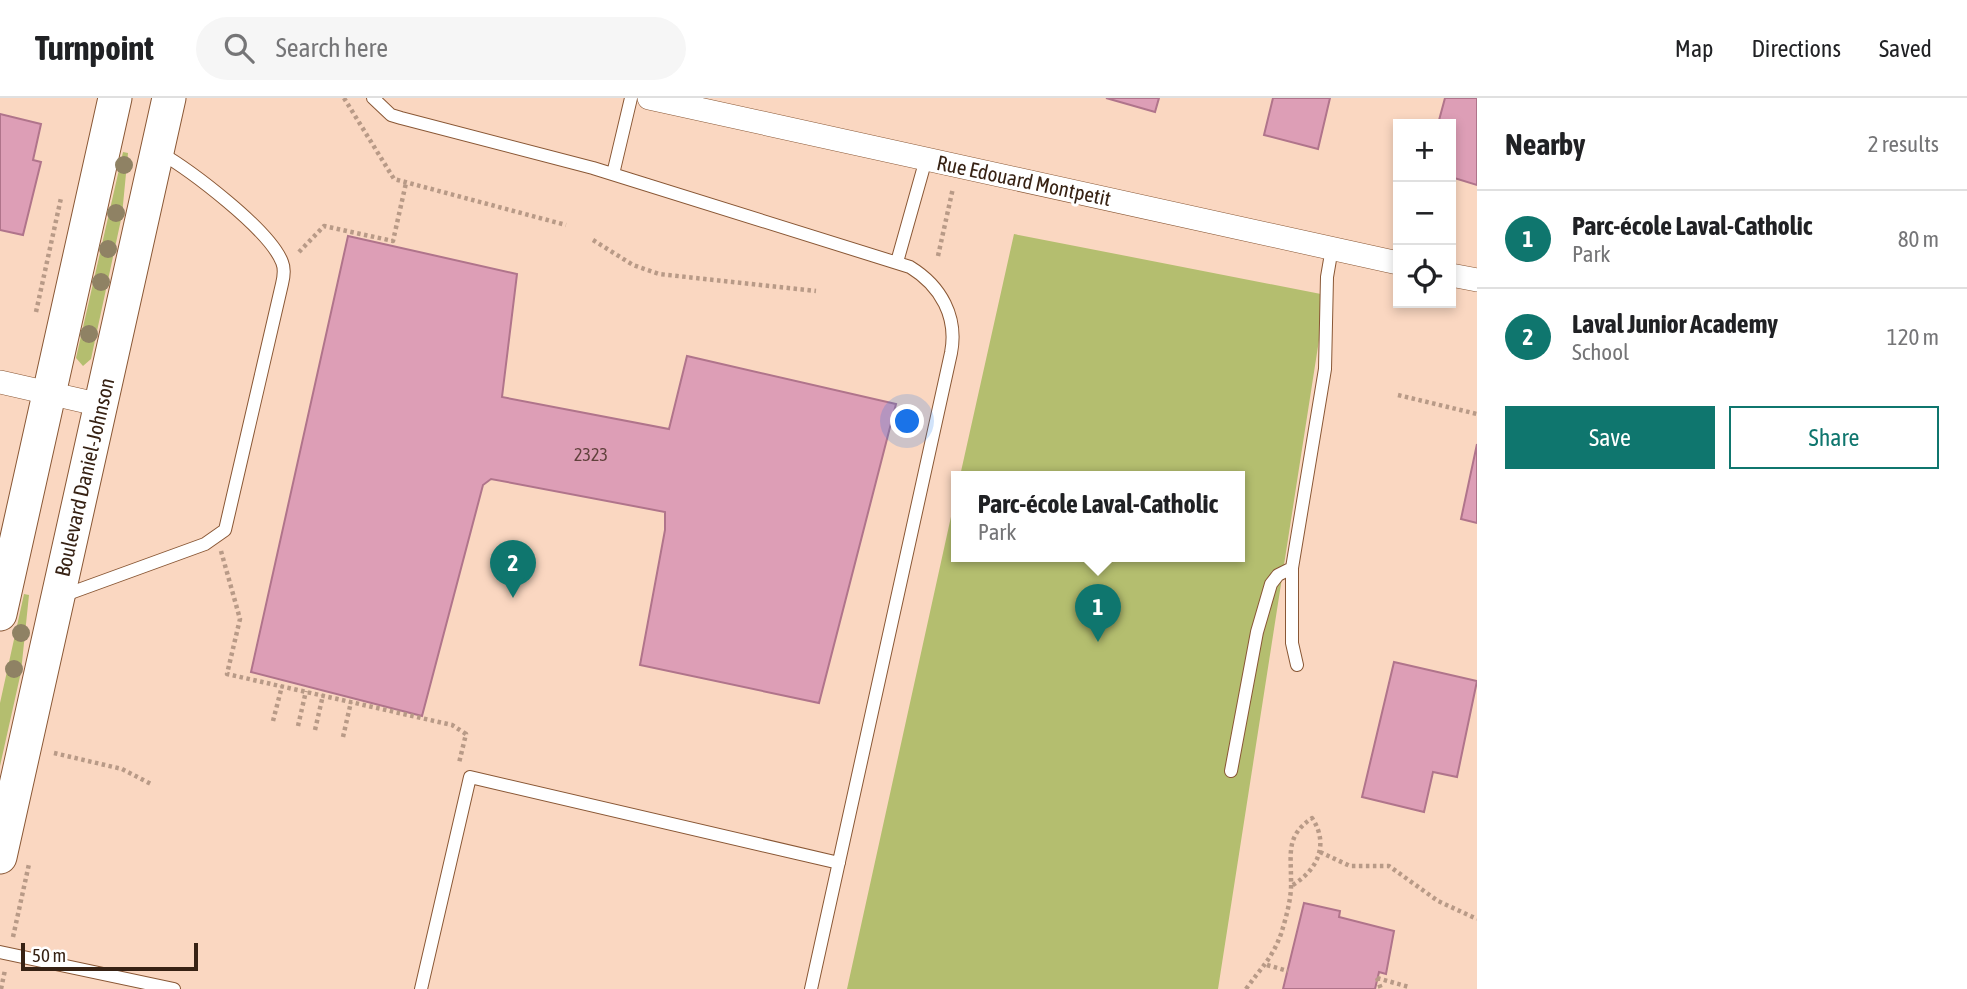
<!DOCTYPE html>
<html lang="en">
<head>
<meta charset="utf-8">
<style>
	:root { --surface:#fff; --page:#f6f6f6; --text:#202124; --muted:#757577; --line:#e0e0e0; --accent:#0f766e }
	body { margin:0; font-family:"Asap Condensed",sans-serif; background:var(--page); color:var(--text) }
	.controls { position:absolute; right:21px; top:21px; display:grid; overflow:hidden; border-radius:0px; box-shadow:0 4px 10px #0003 }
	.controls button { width:63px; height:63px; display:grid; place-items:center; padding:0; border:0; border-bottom:2px solid var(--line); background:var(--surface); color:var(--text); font:35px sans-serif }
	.scale { position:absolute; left:21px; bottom:18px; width:177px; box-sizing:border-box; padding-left:7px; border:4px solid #372214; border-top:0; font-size:19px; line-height:24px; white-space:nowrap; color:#372214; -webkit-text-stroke:5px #fff; paint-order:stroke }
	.you { position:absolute; left:908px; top:324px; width:24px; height:24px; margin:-18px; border:5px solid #fff; border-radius:50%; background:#1a73e8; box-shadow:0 0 0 10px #1a73e833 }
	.badge { display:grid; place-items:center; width:46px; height:46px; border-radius:50%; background:var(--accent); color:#fff; font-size:23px; font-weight:700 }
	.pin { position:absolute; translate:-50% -58px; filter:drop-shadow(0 2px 4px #0008) }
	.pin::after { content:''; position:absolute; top:37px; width:24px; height:21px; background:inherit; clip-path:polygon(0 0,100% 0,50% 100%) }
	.popup { position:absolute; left:951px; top:373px; width:294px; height:91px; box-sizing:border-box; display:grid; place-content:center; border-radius:0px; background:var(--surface); filter:drop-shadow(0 2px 5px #0005); font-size:23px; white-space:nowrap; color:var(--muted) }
	.popup b { font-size:26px; color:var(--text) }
	.popup::after { content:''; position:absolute; left:50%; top:100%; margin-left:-14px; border:14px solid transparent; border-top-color:var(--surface) }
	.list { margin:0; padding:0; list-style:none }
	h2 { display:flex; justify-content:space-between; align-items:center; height:91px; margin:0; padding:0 28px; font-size:30px }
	h2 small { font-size:23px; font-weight:400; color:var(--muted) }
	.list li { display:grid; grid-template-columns:46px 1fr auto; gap:21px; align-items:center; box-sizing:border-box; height:98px; padding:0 28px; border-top:2px solid var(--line) }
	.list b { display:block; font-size:26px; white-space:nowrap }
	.list p { margin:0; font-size:23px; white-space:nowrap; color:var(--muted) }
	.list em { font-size:23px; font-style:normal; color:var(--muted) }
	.actions { display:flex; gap:14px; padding:21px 28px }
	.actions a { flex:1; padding:16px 0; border:2px solid var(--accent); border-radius:0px; text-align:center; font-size:24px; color:var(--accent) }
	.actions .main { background:var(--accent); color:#fff }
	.icon { flex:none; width:38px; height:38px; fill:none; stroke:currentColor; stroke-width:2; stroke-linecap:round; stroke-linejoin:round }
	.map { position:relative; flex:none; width:1477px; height:891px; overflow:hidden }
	header { display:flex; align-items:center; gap:42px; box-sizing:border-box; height:98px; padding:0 35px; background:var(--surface); border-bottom:2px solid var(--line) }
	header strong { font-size:33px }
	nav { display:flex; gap:38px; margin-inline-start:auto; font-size:24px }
	.search { width:490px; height:63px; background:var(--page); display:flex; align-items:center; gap:18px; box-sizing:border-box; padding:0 24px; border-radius:38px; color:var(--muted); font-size:26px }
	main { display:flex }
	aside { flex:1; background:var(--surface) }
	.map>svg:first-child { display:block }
	.green { fill:#b4be6f }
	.building { fill:#dd9eb6; stroke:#b0748b; stroke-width:2 }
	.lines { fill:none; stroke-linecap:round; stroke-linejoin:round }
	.lane-casing { stroke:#895735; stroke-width:14 }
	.street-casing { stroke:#895735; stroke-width:24 }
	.secondary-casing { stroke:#895735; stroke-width:35 }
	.path { stroke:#b89a87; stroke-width:4.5; stroke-dasharray:3.5 3.5; stroke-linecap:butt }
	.lane { stroke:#fff; stroke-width:12 }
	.street { stroke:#fff; stroke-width:23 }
	.secondary { stroke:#fff; stroke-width:33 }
	.tree { fill:#8f8264 }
	.labels { text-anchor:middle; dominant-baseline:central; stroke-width:6; stroke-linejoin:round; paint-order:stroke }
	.number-label { font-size:18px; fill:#60413c }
	.street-label { font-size:21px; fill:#372214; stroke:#fff }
</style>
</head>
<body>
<header>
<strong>Turnpoint</strong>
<div class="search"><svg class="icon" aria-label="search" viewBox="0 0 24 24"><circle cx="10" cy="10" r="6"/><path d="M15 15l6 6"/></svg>Search here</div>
<nav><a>Map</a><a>Directions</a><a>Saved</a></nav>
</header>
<main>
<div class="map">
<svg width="1477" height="891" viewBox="0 0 1477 891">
	<rect width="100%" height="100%" fill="#fad7c1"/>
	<path class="green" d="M123,54L128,55L122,117L91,261L83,268L76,260Z
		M1014,136L1326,197L1218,891H847L956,396V458H1240V378H960Z
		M24,496L29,497L21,574L0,668V605Z"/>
	<path class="building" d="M1106,0H1159L1155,14Z
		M1273,0H1330L1318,51L1264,37Z
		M1445,0H1477V87L1451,79V26H1438Z
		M0,16L41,26L33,62L41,64L23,137L0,132Z
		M348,138L517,176L502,299L669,331L687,258L896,306L819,605L640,567L665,432V414L491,381L483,387L422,618L251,574Z
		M1477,346V425L1461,421Z
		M1394,564L1477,583L1457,679L1433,674L1424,714L1362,699Z
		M1304,805L1340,813L1339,819L1394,833L1386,876L1379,874L1375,891H1283Z"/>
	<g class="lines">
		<g class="lane-casing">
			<path id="lane" d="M373,0L391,17L401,20L593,70L910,169C941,188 958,219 951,255L811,891
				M613,76L631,0
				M897,164L926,61
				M62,498L205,446L225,432L282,186C284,178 285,171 282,164C269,131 190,72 159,54
				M1297,567L1292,545V470L1325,271L1327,179L1332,150
				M1231,673L1257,534L1271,486L1278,477L1292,470
				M0,854L174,891
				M421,891L470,679L839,765"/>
		</g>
		<g class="street-casing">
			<path id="street" d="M649,0L1398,165
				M1451,177L1477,182
				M0,284L101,307"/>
		</g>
		<g class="secondary-casing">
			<path id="secondary" d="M0,516L115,0
				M0,759L169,0"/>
		</g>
		<path class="path" d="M344,0L394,81L566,127
			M593,142L633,167L659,176L816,193
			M299,154L324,128L393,143L406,85
			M938,158L953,90
			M36,214L61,100
			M1398,297L1477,316
			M221,453L240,521L227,576L452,627L466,636L459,665
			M273,623L282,588
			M298,628L306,593
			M315,632L323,597
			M343,639L351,604
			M54,655L122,671L151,686
			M1320,754L1350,768H1389L1438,803L1477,821
			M13,839L29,766
			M1267,867L1288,873
			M1377,880L1409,889
			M1377,880L1381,891
			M1,891L5,872
			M1246,891C1260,871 1272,861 1281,836C1286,820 1292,799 1291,782C1291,754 1286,738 1312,720C1330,747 1317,773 1291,788"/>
		<use href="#lane" class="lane"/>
		<use href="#street" class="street"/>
		<use href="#secondary" class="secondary"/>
	</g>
	<g class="tree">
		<circle cx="124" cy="67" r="9"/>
		<circle cx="116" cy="115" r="9"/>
		<circle cx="108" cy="151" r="9"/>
		<circle cx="101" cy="184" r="9"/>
		<circle cx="89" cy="236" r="9"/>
		<circle cx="21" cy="535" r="9"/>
		<circle cx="14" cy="571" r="9"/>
	</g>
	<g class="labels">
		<g class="number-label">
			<text x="591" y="356">2323</text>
		</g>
		<g class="street-label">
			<text transform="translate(1024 82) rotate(12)">Rue Edouard Montpetit</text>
			<text transform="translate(84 379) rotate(-77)">Boulevard Daniel-Johnson</text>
		</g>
	</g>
</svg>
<div class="controls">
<button>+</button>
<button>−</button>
<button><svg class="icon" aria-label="locate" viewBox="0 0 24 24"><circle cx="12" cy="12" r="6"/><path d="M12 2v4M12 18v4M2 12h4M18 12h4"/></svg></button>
</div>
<div class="scale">50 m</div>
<div class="you"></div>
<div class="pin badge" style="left:1098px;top:544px">1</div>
<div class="popup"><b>Parc-école Laval-Catholic</b>Park</div>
<div class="pin badge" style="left:513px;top:500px">2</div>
</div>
<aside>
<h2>Nearby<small>2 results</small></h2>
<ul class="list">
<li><span class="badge">1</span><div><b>Parc-école Laval-Catholic</b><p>Park</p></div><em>80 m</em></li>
<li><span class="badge">2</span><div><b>Laval Junior Academy</b><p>School</p></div><em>120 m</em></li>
</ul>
<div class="actions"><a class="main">Save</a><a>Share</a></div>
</aside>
</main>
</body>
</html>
